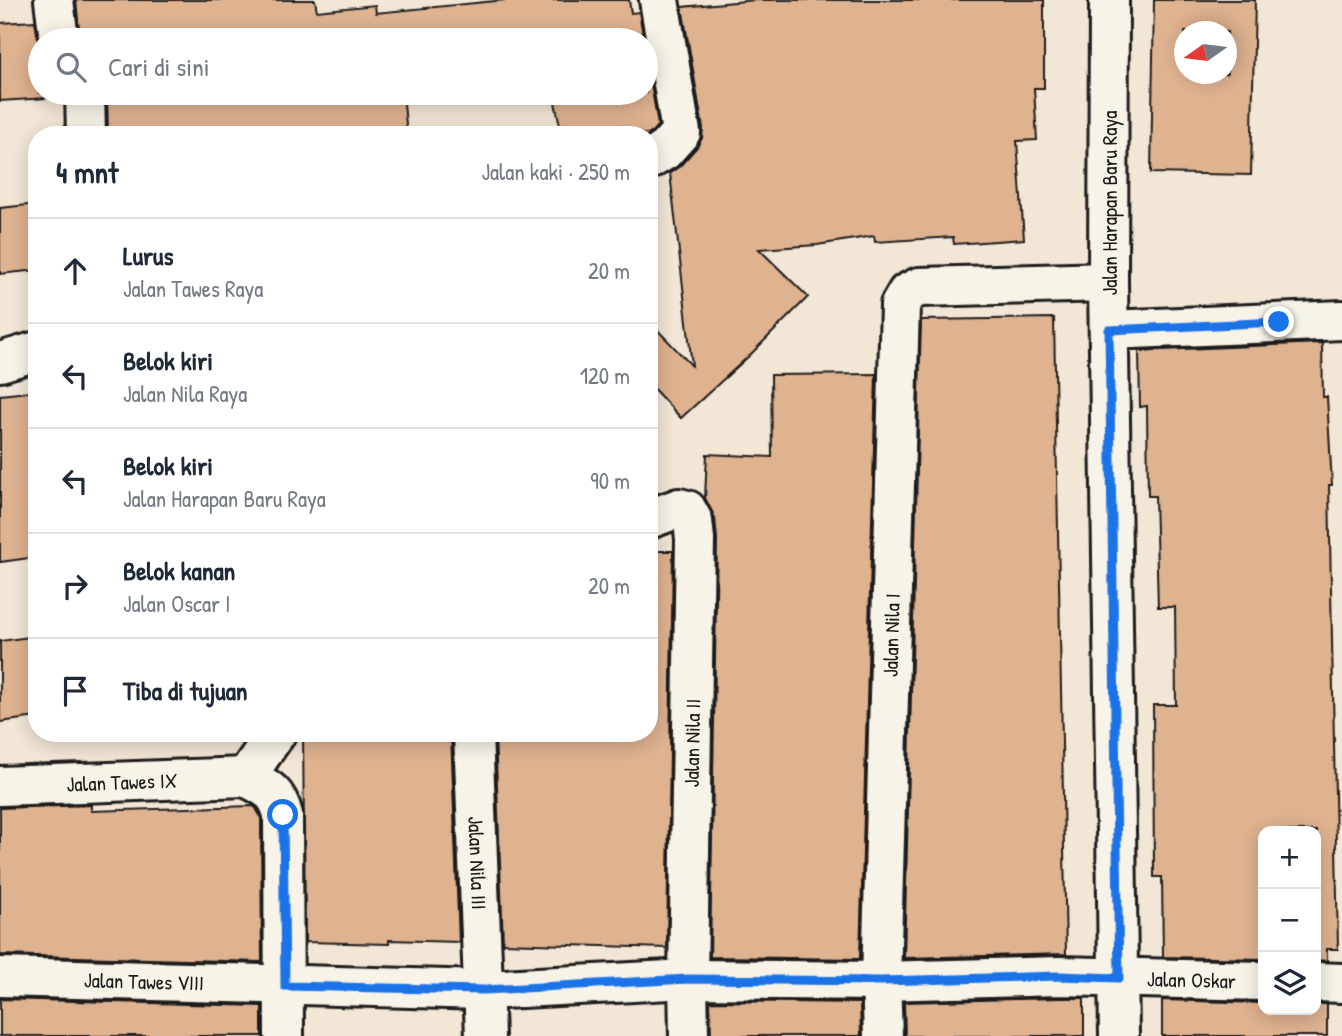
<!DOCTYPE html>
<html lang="id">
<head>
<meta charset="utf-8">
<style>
	:root { --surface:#fff; --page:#f6f6f7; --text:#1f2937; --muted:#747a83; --line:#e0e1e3 }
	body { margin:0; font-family:"Patrick Hand",sans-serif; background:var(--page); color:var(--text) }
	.controls { position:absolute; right:21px; bottom:21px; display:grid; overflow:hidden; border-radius:14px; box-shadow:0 4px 18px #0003 }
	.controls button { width:63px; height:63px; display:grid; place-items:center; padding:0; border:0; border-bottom:2px solid var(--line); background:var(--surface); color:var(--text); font:35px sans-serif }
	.compass { position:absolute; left:1174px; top:21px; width:63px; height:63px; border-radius:50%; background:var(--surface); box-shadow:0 4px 18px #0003; rotate:256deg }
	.stop { position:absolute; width:21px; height:21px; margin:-16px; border:5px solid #1a73e8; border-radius:50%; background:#fff }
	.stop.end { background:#1a73e8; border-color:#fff; box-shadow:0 2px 7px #0008 }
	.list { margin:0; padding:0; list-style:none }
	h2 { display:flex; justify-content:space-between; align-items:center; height:91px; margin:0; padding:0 28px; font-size:30px }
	h2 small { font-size:23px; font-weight:400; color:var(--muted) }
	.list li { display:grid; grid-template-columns:46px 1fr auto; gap:21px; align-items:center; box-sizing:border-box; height:105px; padding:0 28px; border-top:2px solid var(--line) }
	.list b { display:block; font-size:26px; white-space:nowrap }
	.list p { margin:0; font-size:23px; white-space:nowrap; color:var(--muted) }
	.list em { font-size:23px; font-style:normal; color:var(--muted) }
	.icon { flex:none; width:38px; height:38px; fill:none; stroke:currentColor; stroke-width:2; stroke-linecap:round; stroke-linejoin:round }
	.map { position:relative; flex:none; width:1342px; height:1036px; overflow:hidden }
	.search { position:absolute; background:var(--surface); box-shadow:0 4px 18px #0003; left:28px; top:28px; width:630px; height:77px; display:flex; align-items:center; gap:18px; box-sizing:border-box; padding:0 24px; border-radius:38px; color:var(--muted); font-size:26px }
	.panel { position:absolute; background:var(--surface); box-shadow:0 4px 18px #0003; left:28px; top:126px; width:630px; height:616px; border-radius:28px }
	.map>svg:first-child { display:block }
	.building { fill:#dfb290; stroke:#1c1c1c; stroke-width:2; fill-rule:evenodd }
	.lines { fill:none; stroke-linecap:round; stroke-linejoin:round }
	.minor-casing { stroke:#1c1c1c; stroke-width:44 }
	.minor { stroke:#f7f3e8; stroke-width:38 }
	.route { stroke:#1a73e8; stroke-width:9 }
	.labels { text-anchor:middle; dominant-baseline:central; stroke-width:5; stroke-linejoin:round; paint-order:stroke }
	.street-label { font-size:21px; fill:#1c1c1c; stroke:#f7f3e8 }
</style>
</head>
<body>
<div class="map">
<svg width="1342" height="1036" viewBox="0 0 1342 1036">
	<rect width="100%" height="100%" fill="#f2e6d6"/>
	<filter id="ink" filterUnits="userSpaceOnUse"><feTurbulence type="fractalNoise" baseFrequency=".0143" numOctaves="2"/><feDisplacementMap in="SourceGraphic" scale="14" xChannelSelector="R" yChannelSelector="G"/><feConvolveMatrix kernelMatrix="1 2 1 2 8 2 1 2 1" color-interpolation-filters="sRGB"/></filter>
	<g filter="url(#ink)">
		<path class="building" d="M76,0H315L317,11L375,5L376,13L505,0H629L631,13L639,12L644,40H80Z
			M756,0H1044V88H1034L1037,140L1017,141L1024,239L954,244L953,237L875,242L874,236L817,245L759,249L808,297L750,355L681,418L649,384V321L692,366L670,173L680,166L697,147L702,138L703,128L682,7Z
			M1154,0H1255L1251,175L1151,173ZM1185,32H1227V74H1185Z
			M35,21L40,50V93H63V97L0,101V23Z
			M646,54L658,125L650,134L562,135L553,93H646Z
			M107,93H403L407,135H108Z
			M37,204V270L0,274V208Z
			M1054,318L1066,954L904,958L921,320Z
			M1322,343L1323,397H1327L1332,485H1329L1338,949H1327V961L1316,960V831H1263V959L1163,957L1162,877H1154L1153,705H1176L1175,607H1158L1155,496H1148L1147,406L1140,407L1139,351Z
			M876,374L860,959L710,957L717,539L715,518L705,498L707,454L772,457L771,375Z
			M37,391V557L0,562V395Z
			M649,551H673L667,948L503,943L495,733L609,736V733H649Z
			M37,636V717L0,722V641Z
			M303,733H451L459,942L389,940V944L305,942Z
			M91,805V811L253,806L256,808L261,818L262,962L0,955V808Z
			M1059,998H1084V1036H905L904,1002Z
			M0,999L262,1006V1036H0Z
			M1162,1000L1263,1003V1010H1316V1004H1327V1036H1162Z
			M710,1001L860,1003L861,1036H711Z"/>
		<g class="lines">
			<g class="minor-casing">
				<g id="minor">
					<path d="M54,0L59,40"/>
					<path d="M1109,0L1108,282L1119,1036"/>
					<path d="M85,93L86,135"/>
					<path d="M649,160L664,151L681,132L659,0"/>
					<path d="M1109,330L1342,320"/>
					<path d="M0,362L37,351"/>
					<path d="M649,519L679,508L687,510L693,521L695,539L688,979L689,1036"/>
					<path id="s1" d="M473,733L485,1036"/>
					<path d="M246,777C267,788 277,791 283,815L284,1036"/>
					<path d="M246,777L276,733"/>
					<path id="s2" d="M0,786L246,777"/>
					<path id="s3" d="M0,977L484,990L688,979L881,981L1059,976L1263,981"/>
					<path d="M1316,982L1342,983"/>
					<path id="s4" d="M883,1036L881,981L900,305L907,293L919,287L1108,282"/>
				</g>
			</g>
			<use href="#minor" class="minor"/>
		</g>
	</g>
	<g class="lines" filter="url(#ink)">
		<path class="route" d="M283,815L285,986L484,990L688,979L881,981L1059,976L1119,978L1109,330L1279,322"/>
	</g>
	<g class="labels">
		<g class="street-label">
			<text transform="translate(1109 203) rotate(-90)">Jalan Harapan Baru Raya</text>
			<text stroke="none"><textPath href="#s4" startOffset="401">Jalan Nila I</textPath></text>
			<text transform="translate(692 743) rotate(-89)">Jalan Nila II</text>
			<text stroke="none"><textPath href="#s2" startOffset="122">Jalan Tawes IX</textPath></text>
			<text stroke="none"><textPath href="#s1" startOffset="130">Jalan Nila III</textPath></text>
			<text stroke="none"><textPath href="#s3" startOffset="1192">Jalan Oskar</textPath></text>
			<text stroke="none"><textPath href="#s3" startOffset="144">Jalan Tawes VIII</textPath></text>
		</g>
	</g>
</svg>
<div class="controls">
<button>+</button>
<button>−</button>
<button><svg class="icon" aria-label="layers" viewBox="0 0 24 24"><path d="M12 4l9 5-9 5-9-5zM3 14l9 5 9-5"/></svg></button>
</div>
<svg class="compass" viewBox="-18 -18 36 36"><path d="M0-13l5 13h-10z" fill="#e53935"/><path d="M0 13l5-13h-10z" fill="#747a83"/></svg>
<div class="stop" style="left:283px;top:815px"></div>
<div class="stop end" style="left:1279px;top:322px"></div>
<div class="search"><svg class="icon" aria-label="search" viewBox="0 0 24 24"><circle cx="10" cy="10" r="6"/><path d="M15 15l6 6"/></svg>Cari di sini</div>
<section class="panel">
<h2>4 mnt<small>Jalan kaki · 250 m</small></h2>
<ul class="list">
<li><svg class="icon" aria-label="ahead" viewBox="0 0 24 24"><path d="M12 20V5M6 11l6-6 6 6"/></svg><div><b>Lurus</b><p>Jalan Tawes Raya</p></div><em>20 m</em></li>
<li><svg class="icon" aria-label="left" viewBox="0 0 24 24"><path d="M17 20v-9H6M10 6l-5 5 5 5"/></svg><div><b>Belok kiri</b><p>Jalan Nila Raya</p></div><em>120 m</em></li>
<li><svg class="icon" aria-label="left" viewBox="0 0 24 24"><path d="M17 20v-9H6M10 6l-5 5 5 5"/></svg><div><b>Belok kiri</b><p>Jalan Harapan Baru Raya</p></div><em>90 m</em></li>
<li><svg class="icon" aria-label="right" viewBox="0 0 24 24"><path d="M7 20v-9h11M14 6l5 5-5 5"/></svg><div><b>Belok kanan</b><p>Jalan Oscar I</p></div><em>20 m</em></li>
<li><svg class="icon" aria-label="arrive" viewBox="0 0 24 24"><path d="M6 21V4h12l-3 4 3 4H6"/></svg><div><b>Tiba di tujuan</b></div></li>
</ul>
</section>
</div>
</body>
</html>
